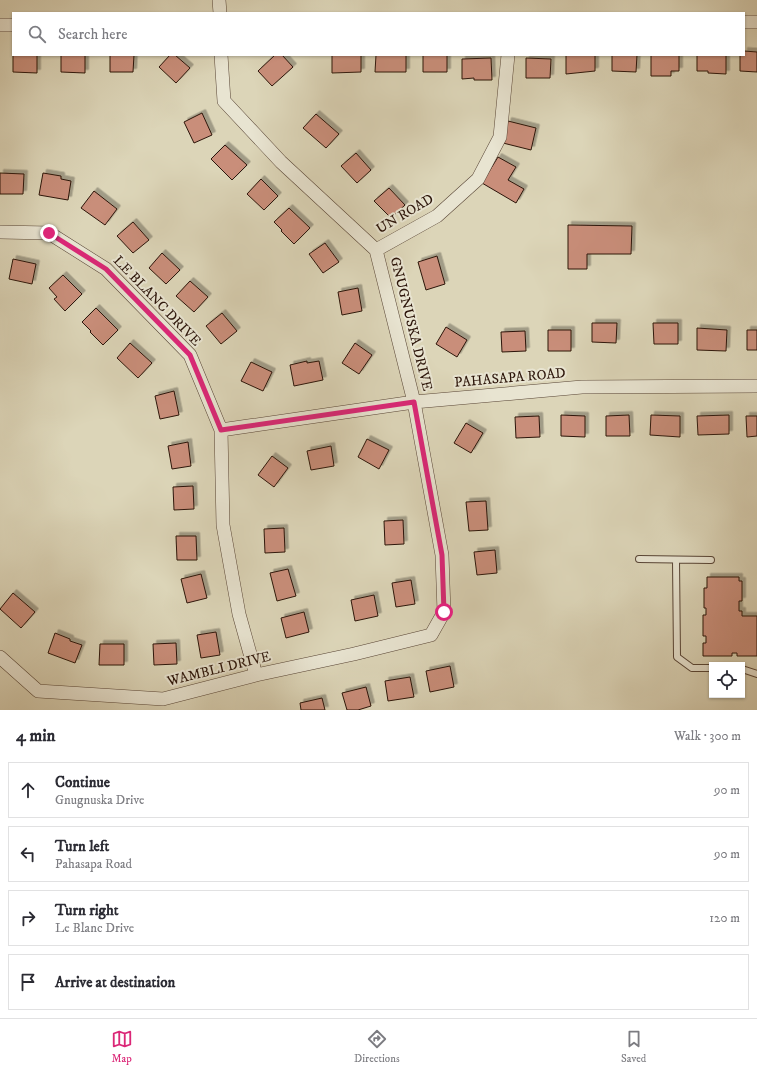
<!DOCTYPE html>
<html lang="en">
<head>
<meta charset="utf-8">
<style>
	:root { --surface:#fff; --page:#f7f7f7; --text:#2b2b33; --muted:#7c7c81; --line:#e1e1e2; --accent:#db2777 }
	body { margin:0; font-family:"IM FELL DW Pica",serif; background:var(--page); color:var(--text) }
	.controls { position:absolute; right:12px; bottom:12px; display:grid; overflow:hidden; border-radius:0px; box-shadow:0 1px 3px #0004 }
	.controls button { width:36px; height:36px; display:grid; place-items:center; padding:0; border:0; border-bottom:1px solid var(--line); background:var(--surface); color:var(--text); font:20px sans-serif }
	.stop { position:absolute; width:12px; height:12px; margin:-9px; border:3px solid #db2777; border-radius:50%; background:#fff }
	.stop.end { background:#db2777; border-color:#fff; box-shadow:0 1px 4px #0008 }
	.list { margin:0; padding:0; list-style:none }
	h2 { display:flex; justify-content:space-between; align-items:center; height:52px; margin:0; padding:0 16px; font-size:17px }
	h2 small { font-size:13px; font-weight:400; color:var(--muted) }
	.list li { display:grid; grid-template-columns:26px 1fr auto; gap:12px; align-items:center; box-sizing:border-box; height:56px; margin:0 8px 8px; padding:0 8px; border:1px solid var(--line); border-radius:0px }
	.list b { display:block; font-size:15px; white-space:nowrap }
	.list p { margin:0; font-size:13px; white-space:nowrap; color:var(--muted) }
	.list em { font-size:13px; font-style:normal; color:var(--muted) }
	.icon { flex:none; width:22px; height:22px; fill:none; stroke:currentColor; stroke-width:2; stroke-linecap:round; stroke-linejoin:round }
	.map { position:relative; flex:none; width:757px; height:710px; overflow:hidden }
	.search { position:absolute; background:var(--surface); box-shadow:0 1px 3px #0004; left:12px; right:12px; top:12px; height:44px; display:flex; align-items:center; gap:10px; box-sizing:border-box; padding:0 14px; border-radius:0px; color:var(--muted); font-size:15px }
	.sheet { height:308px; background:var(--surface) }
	nav { display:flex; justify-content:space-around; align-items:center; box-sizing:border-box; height:56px; border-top:1px solid var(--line); background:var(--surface); font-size:11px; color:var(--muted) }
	nav a { display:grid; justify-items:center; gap:2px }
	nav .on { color:var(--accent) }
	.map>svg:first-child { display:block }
	.building { fill:#c98e7a; stroke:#2c150a; filter:url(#shadow) }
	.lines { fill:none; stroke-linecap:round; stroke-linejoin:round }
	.lane-casing { stroke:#584536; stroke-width:8 }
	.street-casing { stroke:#584536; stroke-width:14 }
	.lane { stroke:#e8e4d1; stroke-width:6 }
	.street { stroke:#e8e4d1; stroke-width:13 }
	.route { stroke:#db2777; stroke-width:5 }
	.labels { text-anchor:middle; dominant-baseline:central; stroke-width:4; stroke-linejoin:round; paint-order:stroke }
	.street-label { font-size:14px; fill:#2c150a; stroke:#e8e4d1 }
</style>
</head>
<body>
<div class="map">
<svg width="757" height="710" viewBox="0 0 757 710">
	<defs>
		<filter id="shadow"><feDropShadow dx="3.5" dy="-3.5" stdDeviation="0" flood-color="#0004"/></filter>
	</defs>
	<rect width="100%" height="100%" fill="#dcd5b8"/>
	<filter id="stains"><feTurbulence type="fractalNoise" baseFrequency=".005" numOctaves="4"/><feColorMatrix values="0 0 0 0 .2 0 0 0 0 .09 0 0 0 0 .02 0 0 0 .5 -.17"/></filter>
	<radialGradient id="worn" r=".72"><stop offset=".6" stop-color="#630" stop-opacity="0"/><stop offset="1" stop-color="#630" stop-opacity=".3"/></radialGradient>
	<path class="building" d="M744,51L757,52V72L740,71V55H744Z
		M13,55H37V73L13,72Z
		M61,55H85V73L61,72Z
		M110,55H134L133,72H110Z
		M170,55H175L190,68L176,83L159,67Z
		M275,55H282L293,67L272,86L258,71Z
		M332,55H361V72L332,73Z
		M376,55H406V72H375Z
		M423,55H447V72H423Z
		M566,55H595V71L566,74Z
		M612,55H637L636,72L612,71Z
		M651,55H679V71H671V76H651Z
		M697,55H726V74L708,73V71H697Z
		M491,58L492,80H474V78L462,79V59Z
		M526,58L551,59L550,78H526Z
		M202,113L212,135L194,143L184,122Z
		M316,114L339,134L326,148L303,128Z
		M508,121L536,128L531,150L503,143Z
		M225,145L247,165L232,180L211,159Z
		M356,153L371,170L357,183L341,166Z
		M498,157L516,167L508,180L524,189L516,203L482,183Z
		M0,173L24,174L23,194H0Z
		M43,173L61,176V179L71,181L68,200L39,195Z
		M261,179L278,196L264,210L247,194Z
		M389,188L405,205L391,218L374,201Z
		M94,191L117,209L105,225L81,208Z
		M289,208L310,228L294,244L281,231L282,230L274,222Z
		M133,222L149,240L133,253L117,236Z
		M568,225L632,226L631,254H587V269H568Z
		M325,243L339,262L323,273L309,254Z
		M162,253L180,270L166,284L149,268Z
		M437,256L445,284L426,290L418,262Z
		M13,259L36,264L32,284L9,279Z
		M63,275L82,294L65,311L54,299L57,297L49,288Z
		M190,281L208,297L194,312L176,296Z
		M358,288L362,311L342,315L338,292Z
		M96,308L118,330L103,345L90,332L91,331L82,322Z
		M222,313L237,331L221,344L206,326Z
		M592,323H617L616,343L592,342Z
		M653,323H678V344H654Z
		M446,327L467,340L457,357L436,344Z
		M697,328L727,330L726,351L697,350Z
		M548,330H571V351H548Z
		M747,330H757V350H747Z
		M525,331L526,351L502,352L501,332Z
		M130,343L152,363L138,378L117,358Z
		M355,343L372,355L359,374L342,363Z
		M307,361V363L319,361L323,380L294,386L290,365Z
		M251,362L272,372L263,391L241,381Z
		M174,391L179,415L160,419L155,396Z
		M561,415L585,416V437L561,436Z
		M629,415L630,436H606V416Z
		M651,415L680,416V437L650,435Z
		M729,415V434L698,435L697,416Z
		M539,416L540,437L516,438L515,417Z
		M746,416H757V436L747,437Z
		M466,423L483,433L471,453L454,443Z
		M367,439L389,450L379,469L358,457Z
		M188,442L191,466L172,469L168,446Z
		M331,446L334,466L311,470L307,451Z
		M272,456L288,468L274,487L258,475Z
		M193,486L194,509L174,510L173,487Z
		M486,501L488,530L469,531L466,502Z
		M403,520L404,544L385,545L384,521Z
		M284,528L285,552L265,553L264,529Z
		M176,536H196L197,560H177Z
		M495,550L497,573L477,575L474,552Z
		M288,569L296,596L277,601L270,573Z
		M201,574L207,598L187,603L181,579Z
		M707,577H739V581H742V601H739V611H742V616H757V656H737V653H732V656H703V643H706V636H703V615H706V608H704V588H707Z
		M411,580L415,604L396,607L392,583Z
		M13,593L35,612L21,628L0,609Z
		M374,595L378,616L355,621L351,600Z
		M304,612L309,632L286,638L281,618Z
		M216,632L220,655L201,658L197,635Z
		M55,633L70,639V641L82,645L75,663L48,653Z
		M176,643L177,664L154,665L153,644Z
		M100,644H124V665H99Z
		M450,666L454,687L430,692L426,671Z
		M410,677L414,697L388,701L385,681Z
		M366,687L371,706L358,710H347L342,693Z
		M322,698L325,710H301L300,703Z"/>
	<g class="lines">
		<g class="lane-casing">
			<path id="lane" d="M639,559L711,560
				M676,560L677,657L692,668H712
				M742,669L757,674"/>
		</g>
		<g class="street-casing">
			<path id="street" d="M219,0L220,13
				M744,22H757
				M0,25H13
				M0,232L49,233L106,269L190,355L221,430L223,525L239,614L256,675
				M376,250L437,216L478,179L500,137L508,55
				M221,430L414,402L582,387L757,386
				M0,657L38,691L163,699L256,675L354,654L431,635L444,612L442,555L414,402L376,250L281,162L224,101L221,55"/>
		</g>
		<use href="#lane" class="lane"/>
		<use href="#street" class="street"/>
	</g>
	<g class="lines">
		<path class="route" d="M49,233L106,269L190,355L221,430L414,402L442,555L444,612"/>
	</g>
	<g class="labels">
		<g class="street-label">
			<text transform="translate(405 214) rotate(-31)">UN ROAD</text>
			<text transform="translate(157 301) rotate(46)">LE BLANC DRIVE</text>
			<text transform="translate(411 324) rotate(76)">GNUGNUSKA DRIVE</text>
			<text transform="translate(510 378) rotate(-5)">PAHASAPA ROAD</text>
			<text transform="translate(219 669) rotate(-14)">WAMBLI DRIVE</text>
		</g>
	</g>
	<rect width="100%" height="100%" filter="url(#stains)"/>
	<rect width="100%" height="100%" fill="url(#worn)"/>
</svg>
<div class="controls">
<button><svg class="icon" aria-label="locate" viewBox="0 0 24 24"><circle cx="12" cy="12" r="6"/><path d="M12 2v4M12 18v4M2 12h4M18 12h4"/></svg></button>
</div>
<div class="stop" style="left:444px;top:612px"></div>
<div class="stop end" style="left:49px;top:233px"></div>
<div class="search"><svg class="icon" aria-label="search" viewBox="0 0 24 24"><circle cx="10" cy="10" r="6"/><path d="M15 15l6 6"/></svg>Search here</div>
</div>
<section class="sheet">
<h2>4 min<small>Walk · 300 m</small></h2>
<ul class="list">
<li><svg class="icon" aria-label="ahead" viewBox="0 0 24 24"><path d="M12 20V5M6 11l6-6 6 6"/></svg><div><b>Continue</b><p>Gnugnuska Drive</p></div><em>90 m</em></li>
<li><svg class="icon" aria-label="left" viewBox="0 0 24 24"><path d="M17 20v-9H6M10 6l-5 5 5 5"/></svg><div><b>Turn left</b><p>Pahasapa Road</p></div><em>90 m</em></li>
<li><svg class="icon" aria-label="right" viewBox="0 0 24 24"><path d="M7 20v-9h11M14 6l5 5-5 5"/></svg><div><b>Turn right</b><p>Le Blanc Drive</p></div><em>120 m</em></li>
<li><svg class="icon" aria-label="arrive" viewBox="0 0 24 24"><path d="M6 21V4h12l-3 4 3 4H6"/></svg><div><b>Arrive at destination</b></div></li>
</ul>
</section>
<nav>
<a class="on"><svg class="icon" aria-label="map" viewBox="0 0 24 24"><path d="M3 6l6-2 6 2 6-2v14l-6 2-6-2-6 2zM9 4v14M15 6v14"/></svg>Map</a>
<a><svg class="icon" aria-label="directions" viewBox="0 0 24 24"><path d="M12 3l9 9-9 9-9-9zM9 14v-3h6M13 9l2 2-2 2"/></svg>Directions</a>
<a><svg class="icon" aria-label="saved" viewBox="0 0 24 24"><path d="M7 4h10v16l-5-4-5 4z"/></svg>Saved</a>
</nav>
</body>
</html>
